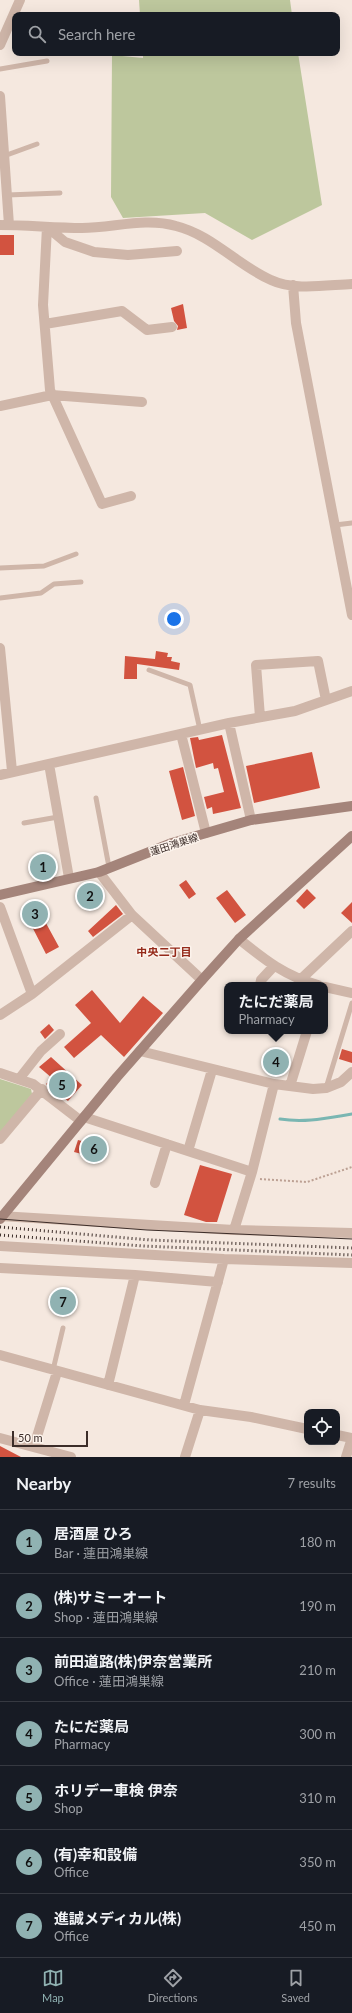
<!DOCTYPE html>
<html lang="en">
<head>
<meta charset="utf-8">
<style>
	:root { --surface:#171b24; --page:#20242c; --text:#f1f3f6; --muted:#9ea1a6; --line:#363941; --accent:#90b2b2 }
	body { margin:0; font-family:Lato,"Noto Sans JP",sans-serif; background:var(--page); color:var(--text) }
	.controls { position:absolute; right:12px; bottom:12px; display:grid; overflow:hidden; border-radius:8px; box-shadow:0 4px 16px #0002 }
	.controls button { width:36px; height:36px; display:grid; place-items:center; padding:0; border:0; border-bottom:1px solid var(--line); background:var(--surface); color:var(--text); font:20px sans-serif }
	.scale { position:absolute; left:12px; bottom:10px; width:76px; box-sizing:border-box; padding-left:4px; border:2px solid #3c2d29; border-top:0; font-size:11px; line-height:14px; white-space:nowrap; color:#3c2d29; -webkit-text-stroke:3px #fcf3ec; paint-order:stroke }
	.you { position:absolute; left:174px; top:619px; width:14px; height:14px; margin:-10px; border:3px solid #fff; border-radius:50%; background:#1a73e8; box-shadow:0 0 0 6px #1a73e833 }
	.badge { display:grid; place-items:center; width:26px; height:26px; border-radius:50%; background:var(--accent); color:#111; font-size:13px; font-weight:700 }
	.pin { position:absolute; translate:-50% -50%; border:2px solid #fff; box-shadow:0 1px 4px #0006 }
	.popup { position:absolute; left:224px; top:982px; width:104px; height:52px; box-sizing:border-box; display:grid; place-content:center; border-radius:8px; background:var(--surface); filter:drop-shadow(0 1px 3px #0005); font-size:13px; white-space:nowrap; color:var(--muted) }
	.popup b { font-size:15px; color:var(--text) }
	.popup::after { content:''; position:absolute; left:50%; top:100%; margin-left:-8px; border:8px solid transparent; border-top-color:var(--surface) }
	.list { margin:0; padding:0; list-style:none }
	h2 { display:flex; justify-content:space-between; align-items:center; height:52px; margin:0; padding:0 16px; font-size:17px }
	h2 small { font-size:13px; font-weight:400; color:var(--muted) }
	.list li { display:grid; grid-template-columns:26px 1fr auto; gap:12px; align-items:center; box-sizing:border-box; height:64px; padding:0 16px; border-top:1px solid var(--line) }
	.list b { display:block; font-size:15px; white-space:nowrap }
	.list p { margin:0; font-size:13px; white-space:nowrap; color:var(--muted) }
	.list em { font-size:13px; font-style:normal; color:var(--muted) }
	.icon { flex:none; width:22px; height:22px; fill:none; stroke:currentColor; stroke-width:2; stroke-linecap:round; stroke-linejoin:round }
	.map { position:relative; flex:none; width:352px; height:1457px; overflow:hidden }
	.search { position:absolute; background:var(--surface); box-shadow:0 4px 16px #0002; left:12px; right:12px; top:12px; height:44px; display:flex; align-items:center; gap:10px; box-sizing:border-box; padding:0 14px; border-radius:8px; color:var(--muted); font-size:15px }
	.sheet { height:500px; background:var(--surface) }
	nav { display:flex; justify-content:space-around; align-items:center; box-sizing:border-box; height:56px; border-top:1px solid var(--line); background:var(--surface); font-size:11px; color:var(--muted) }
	nav a { display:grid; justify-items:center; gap:2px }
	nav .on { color:var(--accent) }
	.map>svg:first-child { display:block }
	.green { fill:#bdc79d }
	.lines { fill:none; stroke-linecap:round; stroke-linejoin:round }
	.stream { stroke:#7ab6b2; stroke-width:3 }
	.building { fill:#d25340 }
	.path { stroke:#bca093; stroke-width:2; stroke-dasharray:2 2; stroke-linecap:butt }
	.lane { stroke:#cfb6a9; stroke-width:5 }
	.street { stroke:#cfb6a9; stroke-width:10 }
	.secondary { stroke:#a4847a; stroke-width:10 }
	.tram { stroke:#3c2d29; stroke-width:1 }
	.rail { stroke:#3c2d29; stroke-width:3; stroke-dasharray:1 3; stroke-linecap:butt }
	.labels { text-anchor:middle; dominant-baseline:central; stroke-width:3; stroke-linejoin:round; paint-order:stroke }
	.street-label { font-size:10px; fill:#3c2d29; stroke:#fcf3ec }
	.neighbourhood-label { font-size:11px; font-weight:bold; fill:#942919; stroke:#fcf3ec }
</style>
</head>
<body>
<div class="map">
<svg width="352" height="1457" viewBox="0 0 352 1457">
	<rect width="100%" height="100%" fill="#f5e8df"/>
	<path class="green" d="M139,0H290L292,15H140Z
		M143,53H298L322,205L252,240L205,213L123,218L111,197L112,55L143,58Z
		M0,1079L31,1089L32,1094L0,1133Z"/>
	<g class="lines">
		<path class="stream" d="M280,1119C305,1123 327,1118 352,1114"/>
	</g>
	<path class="building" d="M0,235H14V255H0Z
		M183,304L187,328L177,330L178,326L174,321L171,308Z
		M156,651L168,653L167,657H172L171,661L180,663L179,670L137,664V679H124L125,656L155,659Z
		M222,735L241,808L213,814L212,807L207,809L204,797L224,792L218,768L214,769L213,763L196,768L190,738L198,737L199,740Z
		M312,752L320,788L254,803L246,766Z
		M183,767L195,816L182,820L169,771Z
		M186,880L196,894L189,899L179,885Z
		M307,889L316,898L304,909L296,901Z
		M227,890L246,915L235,923L216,898Z
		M352,902V923L341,913Z
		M35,903L59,947L46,954L23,909Z
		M116,905L123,914L93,937L88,931Z
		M92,990L120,1023L143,996L163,1013L124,1057L101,1035L74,1058L64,1047L91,1023L75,1005Z
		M49,1024L54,1030L45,1039L40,1032Z
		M342,1049L352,1052V1063L339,1059Z
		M274,1055L283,1058L278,1072L269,1068Z
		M51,1057L82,1085L68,1101L46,1084L52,1078L39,1067Z
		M78,1140L104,1147L101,1159L74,1152Z
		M200,1165L232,1174L217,1222H206L184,1215Z
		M60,1295L71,1297L68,1311L50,1307Z
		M0,1446L21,1457H0Z"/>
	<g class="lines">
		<path class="path" d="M260,1179L307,1182L352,1167"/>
		<path class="lane" d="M0,69L47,61
			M4,156L37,144
			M7,195L60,193
			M335,525L352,523
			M0,568L44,566L76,554
			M0,598L41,593L54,584L81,582
			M149,670L190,685L200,730
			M96,798L109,867
			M24,823L58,817
			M326,1088L352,1003
			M53,1370L63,1328"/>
		<path class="street" d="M0,45L20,0
			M0,96L9,225
			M0,225C27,225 55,228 82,228C113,228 145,217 176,226C212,235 237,265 271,280C294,291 327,285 352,284
			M47,227L43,305L50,390L102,504L131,496
			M47,227L65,242L94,252L128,255L177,251
			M293,285L296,323L352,615
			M45,324L122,311L147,330L172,327
			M0,406L52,395L142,402
			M0,648L12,771
			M260,717L256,665L318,661L326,700
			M229,723L251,820
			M181,734L206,833
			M49,764L69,878
			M0,775L229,723L295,711L352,691
			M99,872L132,915L202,980
			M0,907L32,994
			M239,939C265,960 285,976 318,985
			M300,980L352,931
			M260,985L261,980L274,966
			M325,987L352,993
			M0,1015L32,994L132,915
			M140,1051L274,1084L313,1089L326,1088L341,1082L352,1072
			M0,1073L33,1084L81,1121
			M19,1079L41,1051L60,1034
			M290,1086L307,1031
			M84,1117L252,1172
			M0,1139L42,1089
			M188,1151L212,1070
			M155,1183L167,1144
			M0,1216L234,1230L352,1233
			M234,1230L252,1172L274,1084
			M0,1246L224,1259L352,1263
			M0,1268L135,1275L218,1282
			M0,1355L200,1410L251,1417L307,1429
			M108,1385L135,1275
			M184,1405L224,1259
			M337,1435L352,1438L346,1457
			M0,1438L71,1457
			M34,1446L57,1372
			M185,1457L200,1410"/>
		<path class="secondary" d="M0,895L99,872L172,843L251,820L352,806
			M0,1219L117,1077L202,980L239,939L352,836"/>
		<path class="tram" d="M0,1219L147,1230L352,1239"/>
		<path class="rail" d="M0,1227L150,1240L352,1248
			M0,1235L143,1246L352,1255"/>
	</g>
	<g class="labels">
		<g class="street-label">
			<text transform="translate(174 844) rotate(-18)">蓮田鴻巣線</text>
		</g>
		<g class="neighbourhood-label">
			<text x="164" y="951">中央二丁目</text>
		</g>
	</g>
</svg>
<div class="controls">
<button><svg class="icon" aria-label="locate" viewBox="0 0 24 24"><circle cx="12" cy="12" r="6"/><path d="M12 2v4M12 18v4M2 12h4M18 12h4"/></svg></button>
</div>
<div class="scale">50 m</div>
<div class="you"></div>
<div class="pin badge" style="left:43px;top:867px">1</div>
<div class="pin badge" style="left:90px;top:896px">2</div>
<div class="pin badge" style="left:35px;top:914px">3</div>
<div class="pin badge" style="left:276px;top:1062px">4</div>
<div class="popup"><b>たにだ薬局</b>Pharmacy</div>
<div class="pin badge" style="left:62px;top:1085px">5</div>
<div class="pin badge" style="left:94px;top:1149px">6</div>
<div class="pin badge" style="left:63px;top:1302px">7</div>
<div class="search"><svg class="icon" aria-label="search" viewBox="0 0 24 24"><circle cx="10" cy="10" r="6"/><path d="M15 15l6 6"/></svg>Search here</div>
</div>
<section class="sheet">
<h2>Nearby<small>7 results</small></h2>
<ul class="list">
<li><span class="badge">1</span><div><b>居酒屋 ひろ</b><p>Bar · 蓮田鴻巣線</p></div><em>180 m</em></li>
<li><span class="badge">2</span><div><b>(株)サミーオート</b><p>Shop · 蓮田鴻巣線</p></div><em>190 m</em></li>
<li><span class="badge">3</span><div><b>前田道路(株)伊奈営業所</b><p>Office · 蓮田鴻巣線</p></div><em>210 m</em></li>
<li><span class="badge">4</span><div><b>たにだ薬局</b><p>Pharmacy</p></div><em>300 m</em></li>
<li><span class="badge">5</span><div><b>ホリデー車検 伊奈</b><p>Shop</p></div><em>310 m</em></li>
<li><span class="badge">6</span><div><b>(有)幸和設備</b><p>Office</p></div><em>350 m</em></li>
<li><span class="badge">7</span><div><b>進誠メディカル(株)</b><p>Office</p></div><em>450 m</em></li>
</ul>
</section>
<nav>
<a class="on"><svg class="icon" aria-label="map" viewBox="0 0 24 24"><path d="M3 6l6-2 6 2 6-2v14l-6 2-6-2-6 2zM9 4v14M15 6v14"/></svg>Map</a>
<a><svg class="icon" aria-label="directions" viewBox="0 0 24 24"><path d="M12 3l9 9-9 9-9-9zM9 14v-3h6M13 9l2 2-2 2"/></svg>Directions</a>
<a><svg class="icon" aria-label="saved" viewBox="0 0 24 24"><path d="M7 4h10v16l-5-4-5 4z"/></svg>Saved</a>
</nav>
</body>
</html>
